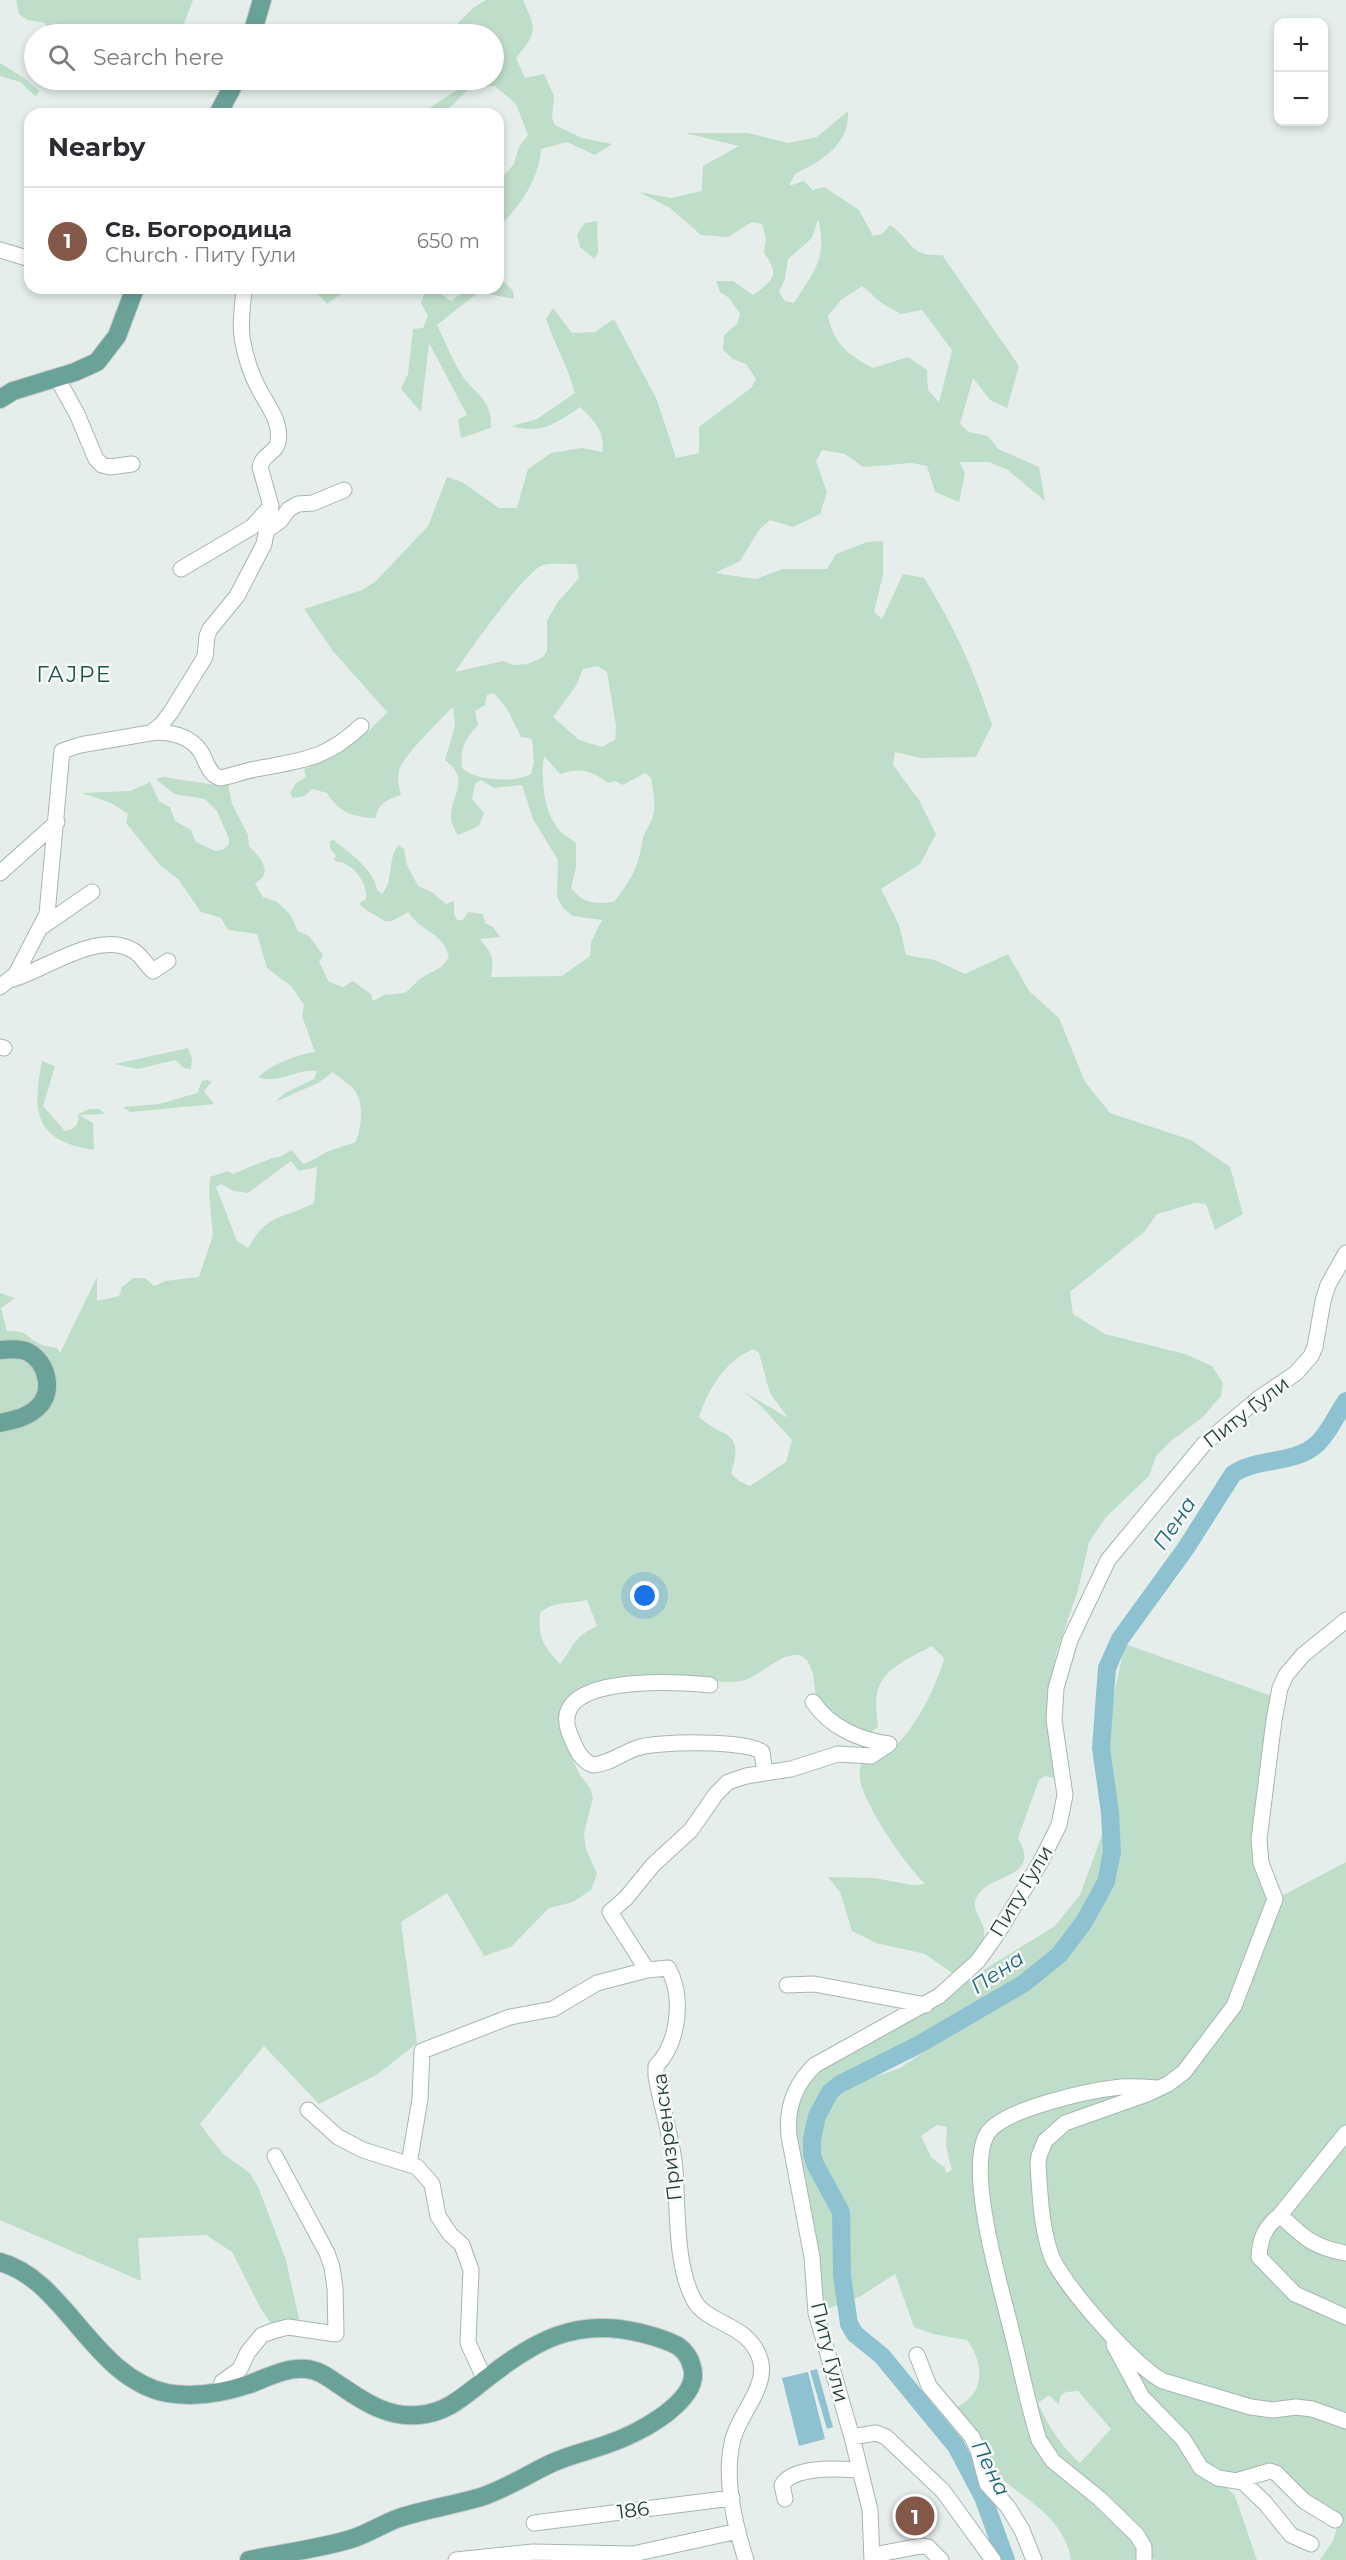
<!DOCTYPE html>
<html lang="en">
<head>
<meta charset="utf-8">
<style>
	:root { --surface:#fff; --page:#f7f7f7; --text:#2b2b33; --muted:#7c7c81; --line:#e1e1e2; --accent:#835848 }
	body { margin:0; font-family:Montserrat,sans-serif; background:var(--page); color:var(--text) }
	.controls { position:absolute; right:18px; top:18px; display:grid; overflow:hidden; border-radius:12px; box-shadow:0 3px 9px #0003 }
	.controls button { width:54px; height:54px; display:grid; place-items:center; padding:0; border:0; border-bottom:2px solid var(--line); background:var(--surface); color:var(--text); font:30px sans-serif }
	.you { position:absolute; left:645px; top:1596px; width:21px; height:21px; margin:-15px; border:4px solid #fff; border-radius:50%; background:#1a73e8; box-shadow:0 0 0 9px #1a73e833 }
	.badge { display:grid; place-items:center; width:39px; height:39px; border-radius:50%; background:var(--accent); color:#fff; font-size:20px; font-weight:700 }
	.pin { position:absolute; translate:-50% -50%; border:3px solid #fff; box-shadow:0 2px 6px #0006 }
	.list { margin:0; padding:0; list-style:none }
	h2 { display:flex; justify-content:space-between; align-items:center; height:78px; margin:0; padding:0 24px; font-size:26px }
	h2 small { font-size:20px; font-weight:400; color:var(--muted) }
	.list li { display:grid; grid-template-columns:39px 1fr auto; gap:18px; align-items:center; box-sizing:border-box; height:108px; padding:0 24px; border-top:2px solid var(--line) }
	.list b { display:block; font-size:22px; white-space:nowrap }
	.list p { margin:0; font-size:20px; white-space:nowrap; color:var(--muted) }
	.list em { font-size:20px; font-style:normal; color:var(--muted) }
	.icon { flex:none; width:33px; height:33px; fill:none; stroke:currentColor; stroke-width:2; stroke-linecap:round; stroke-linejoin:round }
	.map { position:relative; flex:none; width:1346px; height:2560px; overflow:hidden }
	.search { position:absolute; background:var(--surface); box-shadow:0 3px 9px #0003; left:24px; top:24px; width:480px; height:66px; display:flex; align-items:center; gap:15px; box-sizing:border-box; padding:0 21px; border-radius:33px; color:var(--muted); font-size:22px }
	.panel { position:absolute; background:var(--surface); box-shadow:0 3px 9px #0003; left:24px; top:108px; width:480px; height:186px; border-radius:18px }
	.map>svg:first-child { display:block }
	.green { fill:#bfdeca; fill-rule:evenodd }
	.water { fill:#8fc2d1 }
	.lines { fill:none; stroke-linecap:round; stroke-linejoin:round }
	.river { stroke:#8fc2d1; stroke-width:18 }
	.minor-casing { stroke:#a7b6b2; stroke-width:17 }
	.major-casing { stroke:#c2cac8; stroke-width:20 }
	.minor { stroke:#fff; stroke-width:15 }
	.major { stroke:#6ba298; stroke-width:18 }
	.labels { text-anchor:middle; dominant-baseline:central; stroke-width:5; stroke-linejoin:round; paint-order:stroke }
	.street-label { font-size:20px; fill:#24403a; stroke:#f6faf8 }
	.water-label { font-size:21px; font-style:italic; fill:#1f647b; stroke:#f6faf8 }
	.quarter-label { font-size:22px; letter-spacing:1.5px; fill:#20524a; stroke:#f6faf8 }
</style>
</head>
<body>
<div class="map">
<svg width="1346" height="2560" viewBox="0 0 1346 2560">
	<rect width="100%" height="100%" fill="#e5eeeb"/>
	<path class="green" d="M16,0H193L180,34H46V23L27,20L19,14Z
		M486,0H523C537,31 537,32 516,58L525,78L544,74L554,96L552,118L555,125L582,138L612,144L595,155L567,142L541,149C539,180 520,206 498,228V179H501L514,164L519,147L528,135L516,104L495,86L469,88L453,105L439,114H420L465,85L460,80H494V34H447L473,8Z
		M0,63L24,78L39,91L36,97L20,82L0,76Z
		M848,111C850,145 821,161 795,174L789,186L804,181L813,190L824,187L859,210L873,236L882,234L890,225C914,241 908,257 942,255L1019,366L1007,408L990,400L973,378L960,424L969,432L988,436L998,449L1039,467L1045,501L1008,470L989,462H960L965,474L959,502L935,492L927,466L912,463L863,467L845,454L822,450L816,461L827,492L820,514L793,527L770,520L759,530L740,561L715,573L756,579L782,569H827L836,554L867,542L883,541V574L874,612L882,619L903,574L924,578C955,628 974,670 992,725L976,757L920,758L895,752L893,765L919,800L936,834L920,864L881,889L899,925L906,955L935,960L965,974L1008,954L1029,991L1059,1018L1085,1082L1110,1113L1191,1140L1230,1167L1243,1214L1215,1230L1206,1204L1195,1203L1157,1214L1144,1232L1070,1292L1073,1314L1105,1334L1185,1354L1212,1366L1223,1383L1221,1396L1202,1418L1172,1440L1156,1456L1149,1476L1106,1517L1089,1542L1078,1590L1056,1654L1051,1681L1055,1778L1044,1776L1039,1780L1018,1838C1042,1878 991,1874 978,1895C969,1909 981,1916 984,1929C987,1946 966,1966 955,1975L925,1954L876,1943L852,1931L840,1892L828,1877L874,1878L912,1885L925,1884C905,1864 866,1808 860,1780C859,1774 860,1767 862,1761C870,1758 880,1755 888,1751C912,1737 938,1684 944,1658L932,1646C912,1657 880,1669 877,1694C875,1704 877,1717 878,1727L869,1734L840,1722L816,1697L813,1673L807,1660L800,1655C780,1653 763,1674 745,1680C732,1684 716,1681 703,1679L578,1692L566,1701L562,1707L561,1725L569,1752L580,1775L590,1788L593,1798L584,1834L586,1849L597,1874L591,1890L573,1902L549,1908L511,1947L484,1956L447,1893L401,1922L417,2043L378,2074L319,2104L264,2046L200,2124L223,2154L250,2173L259,2189L286,2260L300,2324L272,2325L261,2309L232,2252L206,2235L138,2238L141,2281L0,2220V1429L10,1427L53,1378L0,1343V1293L15,1298L1,1308L7,1331C29,1330 26,1338 42,1345C46,1346 52,1347 57,1348L60,1353L97,1277V1301L119,1296L122,1287L133,1278H145L154,1286L165,1281L199,1277L213,1235L209,1195L210,1177L228,1171L233,1174L272,1158L279,1157L292,1150L303,1164L317,1158L326,1152L356,1142C361,1126 365,1106 355,1091C350,1084 339,1078 333,1072L318,1083L275,1102L285,1093L314,1079L317,1071C298,1068 276,1085 258,1077C275,1063 294,1055 315,1052L302,1016L304,1005L291,986L267,968L257,934L228,930L221,918L201,912L178,879L160,865L126,823L128,814L111,803L82,793L131,791L150,782L159,801L170,807L175,821L191,830L196,842L215,851L224,849L229,844V839L217,811L205,799L174,794L156,779L163,777L217,785L228,784L232,804L248,835L249,846L261,859L265,869L263,877L255,884L263,897L277,902L290,914L298,931L309,936L323,955L319,962L329,982L343,987L353,981L371,994L373,1001L384,995L405,993L421,978L441,967L449,958C443,931 423,934 408,912L392,921H384C377,915 364,911 359,903L366,899C368,886 357,868 343,863C340,862 337,862 334,860L336,856L330,848V841L334,840C348,852 375,870 377,890L382,894C394,881 387,860 398,845L404,849L407,865L418,886L432,892L446,904L454,901V914L457,920H463L468,912L483,914L485,923L493,927L500,937L480,939C493,955 494,957 491,977L562,976L590,956L591,942L602,920L573,916L563,908L557,897L558,860L533,819L522,785L494,788L481,780L475,784L472,799L484,813L479,826L458,835C455,830 451,823 451,817C450,796 472,780 445,760L455,726L453,707C442,718 401,758 399,771C397,779 399,787 401,795C388,799 378,803 376,818C355,818 338,812 327,793L312,789L305,796L293,798L290,793L296,783L306,777L304,769C338,758 363,739 387,712L333,651L304,609L362,590L376,581L428,526L447,477L462,482L499,508H517L528,469L551,453L582,448L602,452C606,432 594,420 580,407C557,423 541,435 512,426L537,419L575,393C568,367 555,345 546,319L553,308L572,333L595,332L614,319L657,400L676,458L699,453V427L751,388L756,379L746,364L733,359L723,350L724,335L737,324L740,314L729,298L720,292L716,281H733L753,295C773,280 781,276 764,253L766,238L762,224L752,222L728,237L701,235L670,208L639,192L671,198L702,191L703,166L739,146L685,133H748L788,143L817,137ZM818,219C828,258 814,271 794,303L785,301L779,292L785,279L788,259L812,238ZM862,286L883,304L901,314L922,310L952,350L939,402L928,390L927,370L908,357L873,368C848,355 834,344 828,316L841,300ZM576,564L579,578L557,603L547,621V650L543,657L528,664L514,665L503,661L455,672C468,653 525,571 543,565C550,563 567,564 576,564ZM598,666L607,672L616,726L615,740L602,747L579,740L553,717L576,686L583,669ZM494,693L507,709L521,737L532,739L534,762L531,774C516,783 475,781 462,768C460,748 464,740 478,725L475,711L485,705L487,695ZM544,756L560,774C580,767 592,771 608,783L615,781L623,785L645,773L651,778C653,791 656,804 653,816C651,824 645,830 643,838C638,868 633,877 614,902C594,904 584,904 571,888L576,867V843C568,837 560,833 555,824C543,807 541,775 544,756ZM291,1161L299,1171L317,1167L314,1203C282,1220 268,1212 248,1248L237,1241L216,1187L221,1184L234,1191L248,1193ZM754,1349L759,1353L770,1393L788,1418L741,1390L759,1404L792,1440L786,1462L750,1486L739,1481L731,1473C746,1427 721,1439 699,1417C708,1390 725,1360 754,1349ZM587,1600L597,1626C571,1639 576,1644 560,1664C543,1645 538,1638 540,1613C554,1600 569,1605 587,1600Z
		M597,221L598,253L594,259L580,247L577,234L585,223Z
		M498,276L513,291L514,299L479,292L437,325C445,341 451,357 460,372C472,393 493,398 491,428L461,438L458,419L467,415L429,343L421,412L401,389L408,374L413,329L423,328L428,316L421,303L424,294L433,288L451,301L469,288H498Z
		M312,288H349L327,304Z
		M188,1048L192,1059L191,1069L184,1068L175,1060L138,1069L115,1064Z
		M42,1061L55,1066L43,1106L65,1131C76,1128 79,1126 78,1114L90,1109H99L105,1114L79,1115L93,1123L94,1150C34,1141 32,1113 42,1061Z
		M207,1080L212,1082L204,1091L214,1104L130,1112L123,1107L159,1104L197,1093L202,1081Z
		M0,1357C5,1357 10,1356 15,1357C35,1361 46,1387 31,1402C23,1410 10,1413 0,1417Z
		M1125,1644L1278,1698L1260,1825L1276,1899L1346,1862V2560H1320L1333,2541L1340,2519L1282,2473L1218,2478L1235,2496L1257,2560H1156L1145,2557L1144,2560H1071C1065,2514 1013,2493 983,2463C969,2450 960,2428 950,2412C957,2407 968,2401 973,2394C985,2378 978,2354 967,2340L933,2334L914,2327L895,2274L861,2296L851,2300L844,2208L821,2160L816,2139L819,2120L826,2107L857,2083L900,2068L969,2022L1051,1972L1098,1913L1117,1858V1814L1107,1752L1114,1694ZM937,2125L947,2127L946,2147L952,2170L946,2173L945,2168L931,2157L921,2136ZM1078,2391L1111,2429L1080,2463C1061,2446 1048,2426 1038,2403L1049,2395L1059,2405L1060,2396L1066,2392Z
		M1110,1813L1112,1852L1106,1882L1084,1922L1059,1955L1023,1984L971,2016L840,2084C818,2101 803,2140 816,2167C824,2183 838,2197 841,2215C846,2244 842,2273 845,2302L816,2313L789,2136L800,2083L1055,1926L1080,1895Z"/>
	<path class="water" d="M817,2369L833,2427L827,2429L810,2371Z
		M808,2372L825,2439L799,2446L782,2378Z"/>
	<g class="lines">
		<path class="river" d="M1006,2560L983,2497L956,2446L882,2356L855,2334L849,2324L842,2275L841,2212L815,2164L812,2154V2139L817,2116L830,2092L840,2084L918,2045L1023,1984L1059,1955L1084,1922L1106,1882L1112,1852L1110,1813L1101,1748L1107,1668L1120,1639L1186,1548L1233,1474C1257,1457 1294,1465 1317,1444C1329,1433 1337,1414 1346,1401"/>
		<g class="minor-casing">
			<path id="minor" d="M0,250L30,259
				M57,378L77,414L96,459L102,465L110,467L132,464
				M267,530L280,521L289,509L298,504L313,503L344,490
				M181,569L252,527L271,506
				M150,733C168,730 191,736 201,752C206,761 209,775 220,778C232,776 244,771 256,769C302,760 325,760 361,726
				M0,873L57,822
				M43,926L92,892
				M13,979C47,969 99,929 134,951C142,956 146,965 153,971L168,961
				M0,987L16,974L47,914L62,751L80,745L150,733L161,725L171,712L205,657L207,636L210,629L237,596L264,544L271,506L260,467C262,455 276,453 278,442C282,421 266,404 258,387C251,374 246,358 243,343C239,325 243,306 244,288
				M0,1047L4,1048
				M1346,1620L1303,1655L1286,1675L1280,1688L1274,1720L1259,1839L1261,1863L1275,1899L1234,2006L1184,2072L1168,2084L1147,2094L1065,2123L1045,2141L1039,2156L1038,2164C1040,2195 1041,2226 1051,2255C1061,2283 1136,2368 1163,2381L1251,2407L1273,2410L1296,2407L1312,2409L1346,2421
				M710,1685C678,1682 548,1673 569,1732C574,1744 579,1760 593,1765C609,1764 622,1753 637,1748C656,1741 747,1740 762,1752L765,1773
				M813,1702C830,1727 859,1740 889,1744
				M787,1985L814,1984L926,2005
				M308,2110L338,2137L363,2150L417,2167L432,2184L438,2216L450,2234L462,2245L471,2270L468,2343L485,2380
				M409,2164L420,2099L422,2051L510,2017L553,2009L597,1983L647,1970
				M1280,2215L1346,2133
				M1346,2253C1314,2248 1303,2237 1280,2215C1265,2227 1260,2238 1259,2257L1295,2294L1346,2317
				M1114,2345L1142,2397L1183,2439L1201,2468L1218,2478L1243,2482L1265,2503L1291,2535L1311,2544
				M917,2355L929,2386L972,2437L978,2450L987,2484L1008,2507L1022,2530L1034,2560
				M219,2393L222,2382L240,2369L248,2352L262,2335L273,2331L288,2327L336,2334L335,2288L332,2267L327,2253L275,2156
				M852,2437L876,2433L886,2437L943,2491L993,2560
				M1239,2480L1270,2471L1276,2473L1304,2501L1335,2520
				M785,2499L782,2485C794,2465 840,2469 860,2470
				M534,2523L732,2498
				M873,2555L921,2546L928,2547L941,2560
				M456,2560L533,2552L633,2554L738,2531
				M746,2560C734,2523 723,2477 733,2439C739,2414 769,2386 760,2359C749,2323 707,2325 694,2300C675,2266 678,2208 675,2170C673,2140 661,2107 656,2076V2066C679,2043 684,1996 668,1968L647,1970L610,1912L626,1898L653,1865L691,1830L716,1794L728,1782L746,1776L791,1769L838,1754L871,1756L889,1744
				M872,2560L870,2510L852,2437L816,2313L812,2257L789,2136C786,2108 794,2085 815,2065L939,1996L978,1961L997,1934L1040,1863L1059,1825L1065,1795L1054,1720L1056,1688L1070,1640L1108,1560L1204,1444L1258,1399L1296,1373L1311,1356L1315,1347L1323,1301L1328,1285L1346,1253
				M1144,2560V2547L1137,2535L1100,2499L1053,2461L1039,2440C1027,2402 1020,2363 1010,2325C1000,2284 966,2171 987,2134C1002,2109 1091,2090 1121,2087C1133,2086 1145,2087 1157,2088"/>
		</g>
		<g class="major-casing">
			<path id="major" d="M252,34L262,0
				M218,114L236,80
				M0,399L13,391L75,372L97,362L117,336L135,288
				M0,1350C9,1349 20,1348 28,1352C47,1362 54,1391 39,1406C29,1417 14,1420 0,1423
				M0,2262C66,2280 93,2378 167,2393C195,2398 223,2393 250,2384C268,2377 287,2367 306,2369C320,2370 330,2379 341,2386C364,2402 389,2418 418,2415C447,2413 464,2396 486,2379C535,2340 577,2317 641,2333C653,2336 667,2340 678,2346C685,2351 690,2358 692,2367C702,2400 639,2433 613,2442C593,2450 572,2454 552,2463C528,2474 506,2489 481,2497C454,2505 426,2509 399,2518C382,2524 368,2534 351,2539C318,2549 283,2553 249,2560"/>
		</g>
		<use href="#minor" class="minor"/>
		<use href="#major" class="major"/>
	</g>
	<g class="labels">
		<g class="street-label">
			<text transform="translate(1246 1412) rotate(-38)">Питу Гули</text>
			<text transform="translate(1021 1891) rotate(-59)">Питу Гули</text>
			<text transform="translate(667 2137) rotate(-97)">Призренска</text>
			<text transform="translate(830 2352) rotate(76)">Питу Гули</text>
			<text transform="translate(633 2510) rotate(-7)">186</text>
		</g>
		<g class="water-label">
			<text transform="translate(1174 1523) rotate(-56)">Пена</text>
			<text transform="translate(997 1972) rotate(-34)">Пена</text>
			<text transform="translate(991 2468) rotate(63)">Пена</text>
		</g>
		<g class="quarter-label">
			<text x="74" y="674">ГАЈРЕ</text>
		</g>
	</g>
</svg>
<div class="controls">
<button>+</button>
<button>−</button>
</div>
<div class="you"></div>
<div class="pin badge" style="left:915px;top:2516px">1</div>
<div class="search"><svg class="icon" aria-label="search" viewBox="0 0 24 24"><circle cx="10" cy="10" r="6"/><path d="M15 15l6 6"/></svg>Search here</div>
<section class="panel">
<h2>Nearby<small></small></h2>
<ul class="list">
<li><span class="badge">1</span><div><b>Св. Богородица</b><p>Church · Питу Гули</p></div><em>650 m</em></li>
</ul>
</section>
</div>
</body>
</html>
